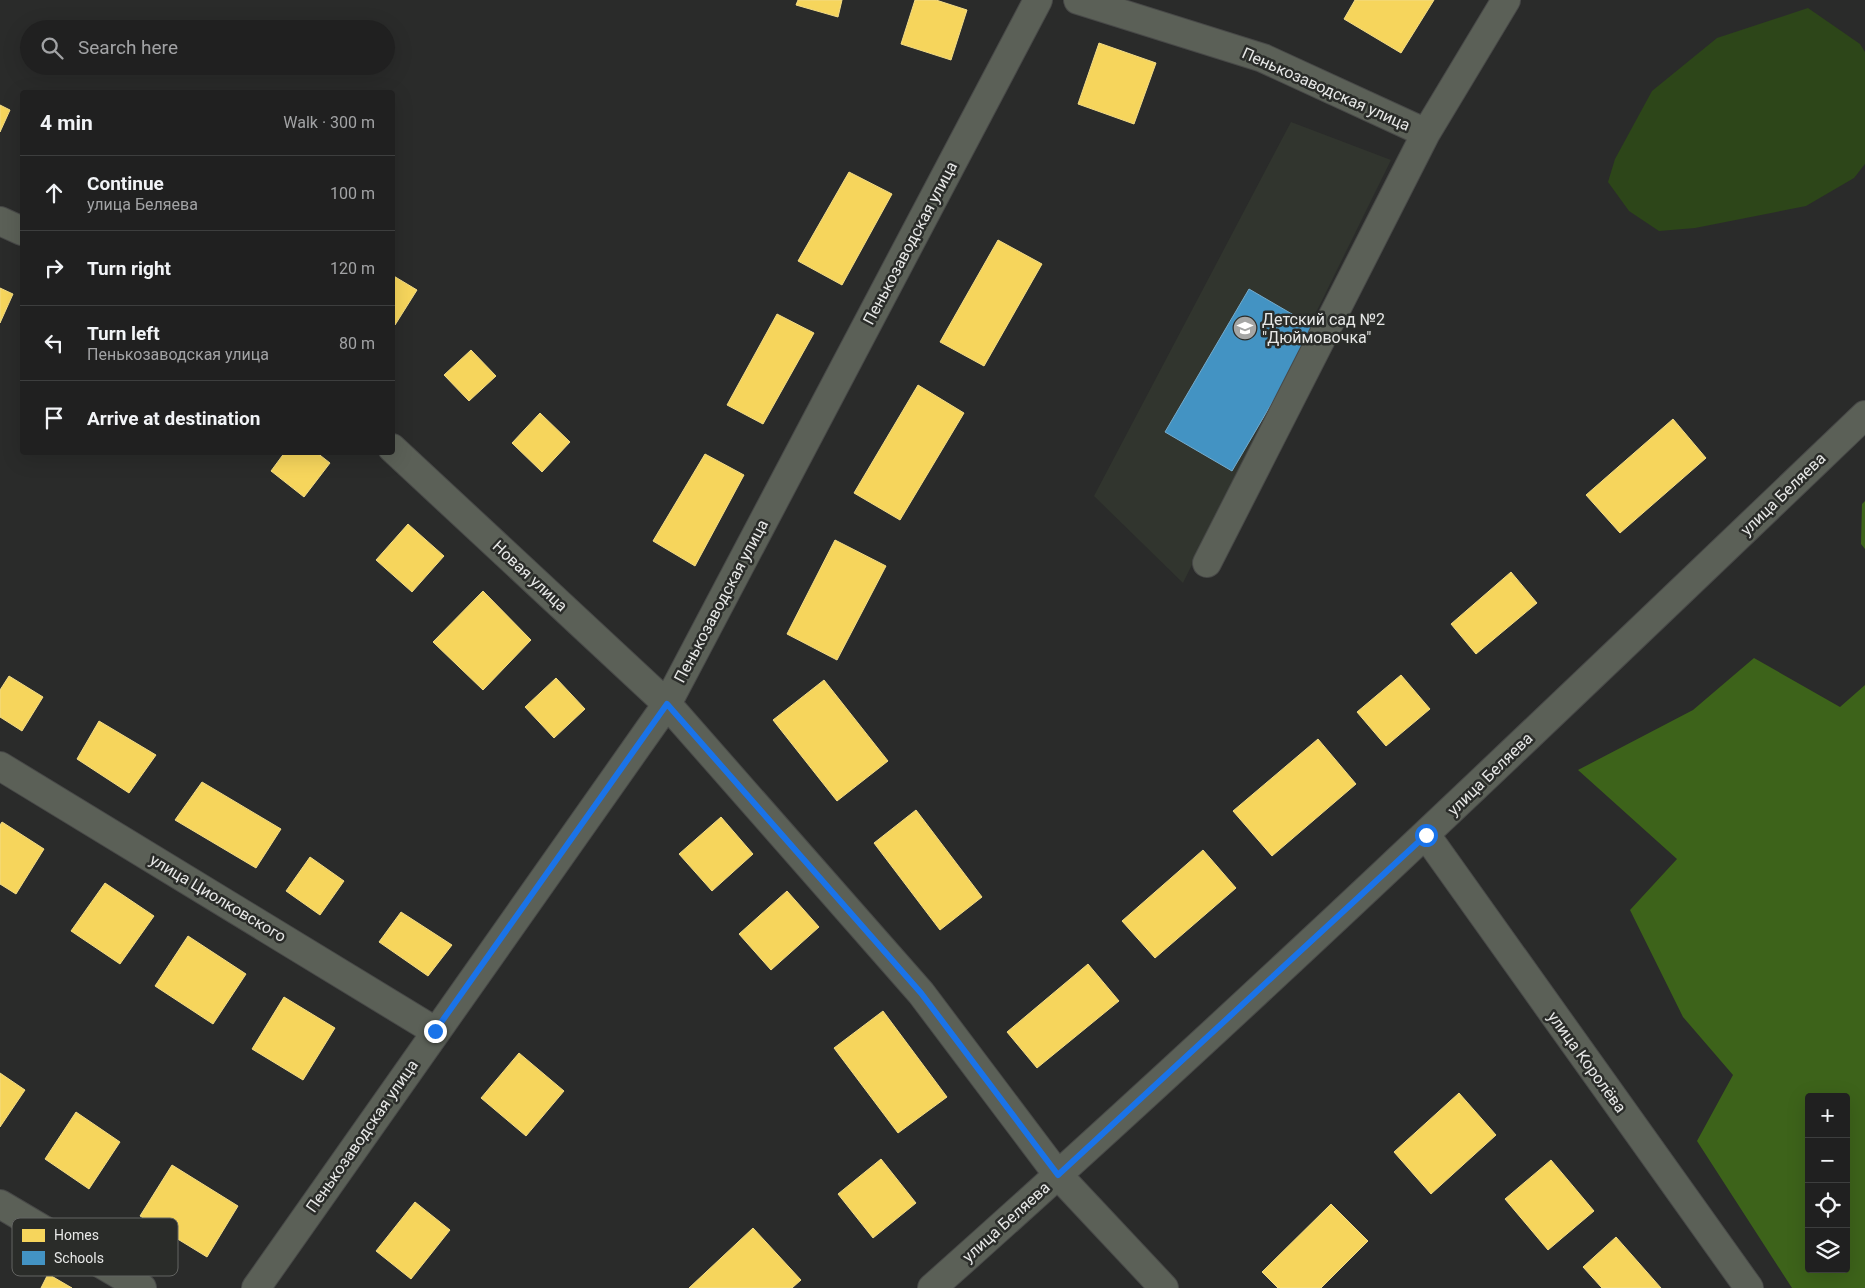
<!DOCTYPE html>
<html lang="en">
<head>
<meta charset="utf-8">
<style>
	:root { --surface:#202020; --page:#2d2d2d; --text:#f1f3f6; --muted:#a2a3a5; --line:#3d3e3e }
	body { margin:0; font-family:Roboto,sans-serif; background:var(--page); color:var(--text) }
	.controls { position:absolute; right:15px; bottom:15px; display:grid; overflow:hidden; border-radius:5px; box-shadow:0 5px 20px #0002 }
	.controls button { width:45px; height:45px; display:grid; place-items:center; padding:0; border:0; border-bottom:1px solid var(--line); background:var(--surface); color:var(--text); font:25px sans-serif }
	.stop { position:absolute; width:15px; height:15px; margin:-11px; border:4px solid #1a73e8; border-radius:50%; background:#fff }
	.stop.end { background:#1a73e8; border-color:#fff; box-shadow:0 1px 5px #0008 }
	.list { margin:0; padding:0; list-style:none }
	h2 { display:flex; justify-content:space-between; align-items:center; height:65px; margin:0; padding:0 20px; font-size:21px }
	h2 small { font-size:16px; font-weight:400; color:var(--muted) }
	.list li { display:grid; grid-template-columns:32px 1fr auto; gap:15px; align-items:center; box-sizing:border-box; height:75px; padding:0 20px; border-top:1px solid var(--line) }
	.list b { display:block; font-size:19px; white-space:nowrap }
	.list p { margin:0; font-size:16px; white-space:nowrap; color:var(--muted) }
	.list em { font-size:16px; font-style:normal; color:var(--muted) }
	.icon { flex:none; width:28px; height:28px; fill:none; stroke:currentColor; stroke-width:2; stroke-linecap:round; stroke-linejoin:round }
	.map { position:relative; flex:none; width:1865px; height:1288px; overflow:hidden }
	.search { position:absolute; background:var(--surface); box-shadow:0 5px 20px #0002; left:20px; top:20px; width:375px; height:55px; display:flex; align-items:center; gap:12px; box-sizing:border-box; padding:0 18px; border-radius:28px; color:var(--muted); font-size:19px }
	.panel { position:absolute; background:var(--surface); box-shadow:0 5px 20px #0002; left:20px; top:90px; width:375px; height:365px; border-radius:5px }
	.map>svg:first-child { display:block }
	.built { fill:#31352e }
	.green { fill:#2d4619 }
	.forest { fill:#3d631a; fill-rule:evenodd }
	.homes { fill:#f6d55c; stroke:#f2db86 }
	.schools { fill:#4393c3; stroke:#74acce }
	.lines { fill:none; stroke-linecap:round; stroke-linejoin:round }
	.minor-casing { stroke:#484948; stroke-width:30 }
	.minor { stroke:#5b6057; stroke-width:28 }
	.route { stroke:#1a73e8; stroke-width:6 }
	.labels { text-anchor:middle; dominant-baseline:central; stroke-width:5; stroke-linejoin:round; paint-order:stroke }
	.street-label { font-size:16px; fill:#e7e8e7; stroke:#2a2c29 }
	.poi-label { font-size:16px; fill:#e7e8e7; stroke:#2a2c29; text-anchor:start }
	.key { fill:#2a2c29; stroke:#636462; stroke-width:1 }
	.key-label { font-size:14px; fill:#e7e8e7 }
</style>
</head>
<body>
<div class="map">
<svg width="1865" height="1288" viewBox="0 0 1865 1288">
	<rect width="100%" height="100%" fill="#2a2b2a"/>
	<path class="built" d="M1291,122L1391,160L1183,583L1094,496Z"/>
	<path class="green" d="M1808,8L1860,44L1865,52V164L1854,178L1806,206L1695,228L1659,231L1629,211L1608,182L1615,159L1652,91L1717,38Z"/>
	<path class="forest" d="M1865,501V549L1861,544L1862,504Z
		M1754,658L1840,707L1865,685V1288H1792L1697,1141L1733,1075L1683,1017L1630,910L1677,859L1578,770L1693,710ZM1809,1097H1846V1269H1809Z"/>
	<path class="homes" d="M798,0H842L838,17L796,5Z
		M915,0H936L967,10L951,60L901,44Z
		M1355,0H1434L1401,53L1344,19Z
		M1099,43L1156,63L1134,124L1078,104Z
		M0,105L10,110L0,132Z
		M849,172L892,194L842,285L798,261Z
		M998,240L1042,264L984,366L940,342Z
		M392,275L417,290L395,325L392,324Z
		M0,288L13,294L0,323Z
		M777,314L814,333L763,424L727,405Z
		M471,350L496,376L469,401L444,375Z
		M918,385L964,413L900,520L854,493Z
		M540,413L570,442L542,472L512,443Z
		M1673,419L1706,458L1620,533L1586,495Z
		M285,452H316L330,463L304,497L271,471Z
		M705,454L744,475L695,566L653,541Z
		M408,524L444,556L412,592L376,560Z
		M835,540L886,566L837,660L787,634Z
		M1511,572L1537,603L1476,654L1451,624Z
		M483,591L531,640L483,690L433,642Z
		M1401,675L1430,709L1386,746L1357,712Z
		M9,676L43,697L22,731L0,717V690Z
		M556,678L585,709L554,738L525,707Z
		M824,680L888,761L837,801L773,720Z
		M99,721L156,755L129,793L77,759Z
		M1318,739L1356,784L1272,856L1233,811Z
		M202,782L281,829L256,868L175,820Z
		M916,810L982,897L940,930L874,843Z
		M721,817L753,854L712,891L679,854Z
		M2,822L44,849L16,894L0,884V825Z
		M1203,850L1236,888L1155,958L1122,921Z
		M310,857L344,881L320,915L286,891Z
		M105,883L154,916L120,964L71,931Z
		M787,891L819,927L771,970L739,934Z
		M401,912L452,945L428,976L379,942Z
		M188,936L246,974L213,1024L155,986Z
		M1088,964L1119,1001L1037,1068L1007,1032Z
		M284,997L335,1028L303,1080L252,1049Z
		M883,1011L947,1097L898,1133L834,1048Z
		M519,1053L564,1091L526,1136L481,1098Z
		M0,1073L25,1090L0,1127Z
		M1459,1093L1496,1135L1431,1194L1394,1152Z
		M76,1112L120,1142L89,1189L45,1159Z
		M881,1159L916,1203L873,1238L838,1194Z
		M1551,1160L1594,1211L1548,1250L1505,1199Z
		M172,1165L238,1206L207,1257L140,1216Z
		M415,1202L450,1230L411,1279L376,1251Z
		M1331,1204L1368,1241L1321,1288H1278L1262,1272Z
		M753,1228L801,1280L792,1288H689Z
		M1616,1237L1661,1288H1602L1583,1267Z
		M48,1274L72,1288H41Z"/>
	<path class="schools" d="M1249,289L1316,328L1232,471L1165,432Z"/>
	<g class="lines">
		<g class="minor-casing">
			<path id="minor" d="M1078,0L1263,58L1426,133L1506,0
				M0,221L22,231
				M392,448L667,704L921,993L1058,1175L1164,1288
				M1207,563L1426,133
				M0,766L435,1031
				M1426,835L1749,1288
				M0,1204L142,1288
				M256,1288L667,704L1038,0
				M932,1288C1250,1005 1557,710 1865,415"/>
		</g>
		<use href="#minor" class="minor"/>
	</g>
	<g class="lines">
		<path class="route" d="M435,1031L667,704L921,993L1058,1175L1426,835"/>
	</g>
	<defs>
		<g id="school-disc" transform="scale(1.25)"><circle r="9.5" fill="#a5a6a5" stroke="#2a2c29"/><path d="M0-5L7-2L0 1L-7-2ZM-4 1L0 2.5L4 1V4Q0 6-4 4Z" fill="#fff"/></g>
	</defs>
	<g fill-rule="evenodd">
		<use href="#school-disc" x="1245" y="328"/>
	</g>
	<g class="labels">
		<g class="street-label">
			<text transform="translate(1326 89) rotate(24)">Пенькозаводская улица</text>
			<text transform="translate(910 243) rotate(-62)">Пенькозаводская улица</text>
			<text transform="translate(1783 494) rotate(-44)">улица Беляева</text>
			<text transform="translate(530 576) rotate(43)">Новая улица</text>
			<text transform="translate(721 601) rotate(-62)">Пенькозаводская улица</text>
			<text transform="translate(1490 774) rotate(-44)">улица Беляева</text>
			<text transform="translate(218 898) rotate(31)">улица Циолковского</text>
			<text transform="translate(1587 1062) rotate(54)">улица Королёва</text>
			<text transform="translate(362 1136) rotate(-55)">Пенькозаводская улица</text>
			<text transform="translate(1006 1222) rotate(-42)">улица Беляева</text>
		</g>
		<g class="poi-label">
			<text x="1262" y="319">Детский сад №2<tspan x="1262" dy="18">"Дюймовочка"</tspan></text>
		</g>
	</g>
	<rect x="12" y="1218" width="166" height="58" rx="8" class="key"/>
	<rect x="22" y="1229" width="23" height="13" fill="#f6d55c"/>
	<rect x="22" y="1251" width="23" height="14" fill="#4393c3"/>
	<g class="key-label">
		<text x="54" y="1240">Homes</text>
		<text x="54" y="1263">Schools</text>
	</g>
</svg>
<div class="controls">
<button>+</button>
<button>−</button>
<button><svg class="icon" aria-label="locate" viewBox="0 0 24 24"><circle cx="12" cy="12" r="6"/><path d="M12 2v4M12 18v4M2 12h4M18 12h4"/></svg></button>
<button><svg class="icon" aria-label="layers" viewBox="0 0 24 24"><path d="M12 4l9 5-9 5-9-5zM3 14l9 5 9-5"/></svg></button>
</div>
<div class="stop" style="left:1426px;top:835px"></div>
<div class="stop end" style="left:435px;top:1031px"></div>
<div class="search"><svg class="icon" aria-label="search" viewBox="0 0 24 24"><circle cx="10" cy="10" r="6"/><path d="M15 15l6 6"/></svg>Search here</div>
<section class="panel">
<h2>4 min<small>Walk · 300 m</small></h2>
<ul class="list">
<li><svg class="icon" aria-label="ahead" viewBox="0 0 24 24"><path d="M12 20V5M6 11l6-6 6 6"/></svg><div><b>Continue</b><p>улица Беляева</p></div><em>100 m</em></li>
<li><svg class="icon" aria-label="right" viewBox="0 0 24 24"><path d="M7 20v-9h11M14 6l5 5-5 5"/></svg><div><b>Turn right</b></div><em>120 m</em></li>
<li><svg class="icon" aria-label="left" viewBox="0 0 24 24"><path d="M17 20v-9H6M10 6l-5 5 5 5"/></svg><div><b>Turn left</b><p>Пенькозаводская улица</p></div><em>80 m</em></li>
<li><svg class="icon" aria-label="arrive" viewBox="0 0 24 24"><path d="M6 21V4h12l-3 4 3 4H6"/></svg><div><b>Arrive at destination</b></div></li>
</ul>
</section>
</div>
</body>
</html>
